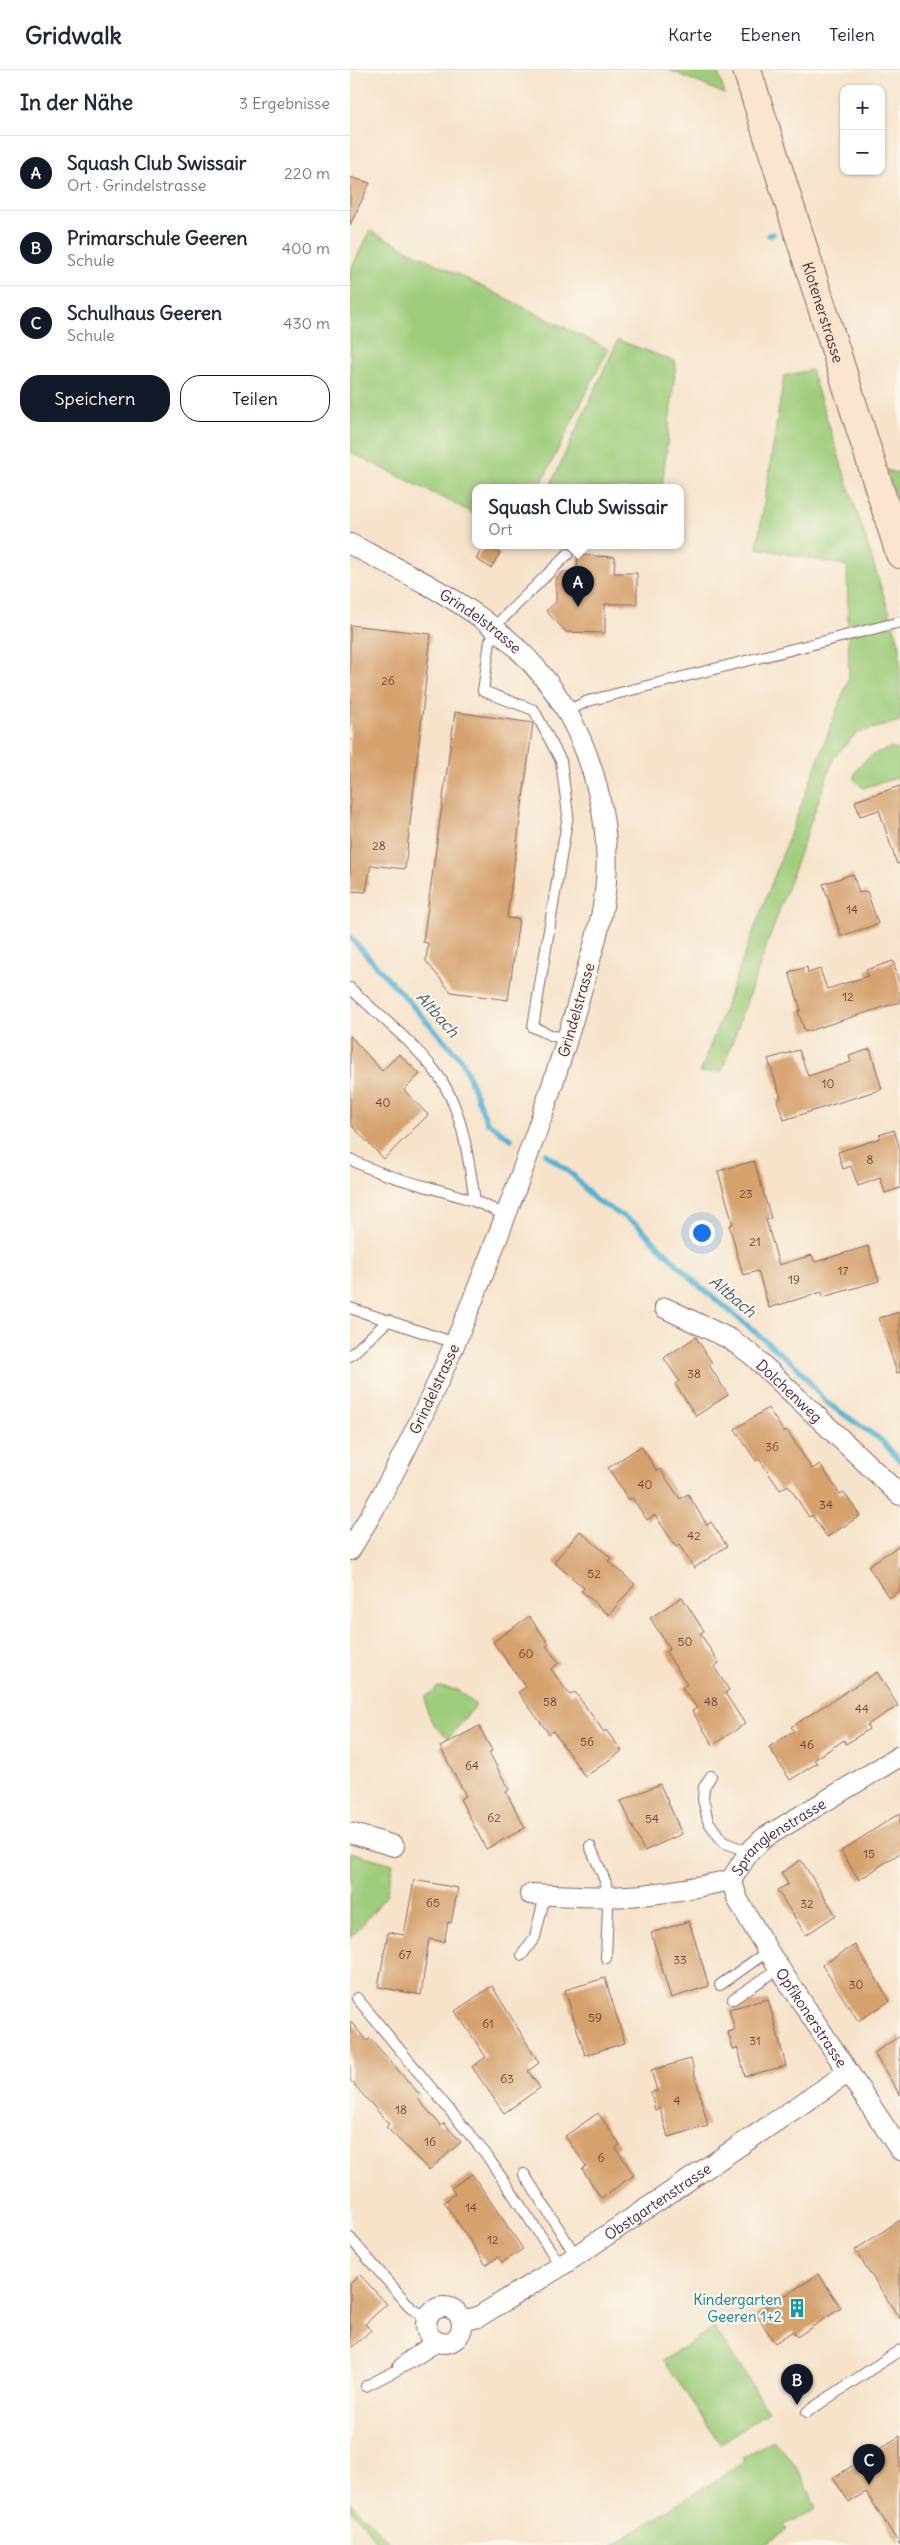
<!DOCTYPE html>
<html lang="de">
<head>
<meta charset="utf-8">
<style>
	:root { --surface:#fff; --page:#f6f6f7; --text:#1f2937; --muted:#747a83; --line:#e0e1e3; --accent:#111827 }
	body { margin:0; font-family:Delius,sans-serif; background:var(--page); color:var(--text) }
	.controls { position:absolute; right:15px; top:15px; display:grid; overflow:hidden; border-radius:10px; box-shadow:0 1px 4px #0004 }
	.controls button { width:45px; height:45px; display:grid; place-items:center; padding:0; border:0; border-bottom:1px solid var(--line); background:var(--surface); color:var(--text); font:25px sans-serif }
	.you { position:absolute; left:351px; top:1162px; width:18px; height:18px; margin:-12px; border:4px solid #fff; border-radius:50%; background:#1a73e8; box-shadow:0 0 0 8px #1a73e833 }
	.badge { display:grid; place-items:center; width:32px; height:32px; border-radius:50%; background:var(--accent); color:#fff; font-size:16px; font-weight:700 }
	.pin { position:absolute; translate:-50% -41px; filter:drop-shadow(0 1px 2px #0008) }
	.pin::after { content:''; position:absolute; top:26px; width:18px; height:15px; background:inherit; clip-path:polygon(0 0,100% 0,50% 100%) }
	.popup { position:absolute; left:122px; top:414px; width:212px; height:65px; box-sizing:border-box; display:grid; place-content:center; border-radius:10px; background:var(--surface); filter:drop-shadow(0 1px 4px #0005); font-size:16px; white-space:nowrap; color:var(--muted) }
	.popup b { font-size:19px; color:var(--text) }
	.popup::after { content:''; position:absolute; left:50%; top:100%; margin-left:-10px; border:10px solid transparent; border-top-color:var(--surface) }
	.list { margin:0; padding:0; list-style:none }
	h2 { display:flex; justify-content:space-between; align-items:center; height:65px; margin:0; padding:0 20px; font-size:21px }
	h2 small { font-size:16px; font-weight:400; color:var(--muted) }
	.list li { display:grid; grid-template-columns:32px 1fr auto; gap:15px; align-items:center; box-sizing:border-box; height:75px; padding:0 20px; border-top:1px solid var(--line) }
	.list b { display:block; font-size:19px; white-space:nowrap }
	.list p { margin:0; font-size:16px; white-space:nowrap; color:var(--muted) }
	.list em { font-size:16px; font-style:normal; color:var(--muted) }
	.actions { display:flex; gap:10px; padding:15px 20px }
	.actions a { flex:1; padding:11px 0; border:1px solid var(--accent); border-radius:20px; text-align:center; font-size:18px; color:var(--accent) }
	.actions .main { background:var(--accent); color:#fff }
	.map { position:relative; flex:none; width:550px; height:2475px; overflow:hidden }
	header { display:flex; align-items:center; gap:30px; box-sizing:border-box; height:70px; padding:0 25px; background:var(--surface); border-bottom:1px solid var(--line) }
	header strong { font-size:24px }
	nav { display:flex; gap:28px; margin-inline-start:auto; font-size:18px }
	main { display:flex }
	aside { flex:1; background:var(--surface) }
	.map>svg:first-child { display:block }
	.green { fill:#9ecc7a; stroke:#747652 }
	.lines { fill:none; stroke-linecap:round; stroke-linejoin:round }
	.stream { stroke:#54b0d2; stroke-width:5.5 }
	.building { fill:#d5a26e }
	.lane-casing { stroke:#866463; stroke-width:12 }
	.street-casing { stroke:#866463; stroke-width:22 }
	.secondary-casing { stroke:#866463; stroke-width:30 }
	.lane { stroke:#fff; stroke-width:10 }
	.street { stroke:#fff; stroke-width:20 }
	.secondary { stroke:#fbe5cf; stroke-width:28 }
	.labels { text-anchor:middle; dominant-baseline:central; stroke-width:4.5; stroke-linejoin:round; paint-order:stroke }
	.number-label { font-size:12px; fill:#6d403c }
	.street-label { font-size:15px; fill:#4a1f2b; stroke:#fbf7ec }
	.culture-label { font-size:15px; fill:#0d838f; stroke:#fbf7ec; text-anchor:end }
	.water-label { font-size:16px; font-style:italic; fill:#4e596e; stroke:#fbf7ec }
</style>
</head>
<body>
<header>
<strong>Gridwalk</strong>
<nav><a>Karte</a><a>Ebenen</a><a>Teilen</a></nav>
</header>
<main>
<aside>
<h2>In der Nähe<small>3 Ergebnisse</small></h2>
<ul class="list">
<li><span class="badge">A</span><div><b>Squash Club Swissair</b><p>Ort · Grindelstrasse</p></div><em>220 m</em></li>
<li><span class="badge">B</span><div><b>Primarschule Geeren</b><p>Schule</p></div><em>400 m</em></li>
<li><span class="badge">C</span><div><b>Schulhaus Geeren</b><p>Schule</p></div><em>430 m</em></li>
</ul>
<div class="actions"><a class="main">Speichern</a><a>Teilen</a></div>
</aside>
<div class="map">
<svg width="550" height="2475" viewBox="0 0 550 2475">
	<rect width="100%" height="100%" fill="#fbf7ec"/>
	<filter id="ink" filterUnits="userSpaceOnUse"><feTurbulence type="fractalNoise" baseFrequency=".02" numOctaves="2"/><feDisplacementMap in="SourceGraphic" scale="10" xChannelSelector="R" yChannelSelector="G"/><feConvolveMatrix kernelMatrix="1 2 1 2 8 2 1 2 1" color-interpolation-filters="sRGB"/></filter>
	<filter id="wash" filterUnits="userSpaceOnUse"><feTurbulence type="fractalNoise" baseFrequency=".0096" numOctaves="4" result="noise"/><feDisplacementMap in="SourceGraphic" scale="20" xChannelSelector="R" yChannelSelector="G"/><feGaussianBlur stdDeviation="1.12" result="paint"/><feColorMatrix in="noise" values="0 0 0 0 0 0 0 0 0 0 0 0 0 0 0 0 0 1.4 0 .05"/><feComposite in="paint" operator="in"/></filter>
	<g filter="url(#wash)">
		<rect width="100%" height="100%" fill="#f6e3ca"/>
		<path class="green" d="M319,0H367L375,24Z
			M20,161L258,279L189,418H126L125,444L0,382V201Z
			M268,270L326,292L312,418H199Z
			M461,300L550,576V651L507,663L484,687L372,1001L350,1003L499,608L497,496L407,478L434,306Z
			M537,400L550,404V440Z
			M541,678L550,681V707L513,718L503,708C511,690 522,683 541,678Z
			M88,1617L108,1620L126,1635L99,1668C83,1656 75,1647 76,1627Z
			M0,1782L43,1794L36,1826L0,1869Z
			M364,2257L419,2341L370,2374L314,2290Z
			M423,2370C445,2391 456,2411 466,2439L434,2455L437,2460L414,2475H263L394,2392L392,2388Z
			M0,2432L43,2475H28L14,2454L0,2439Z"/>
		<g class="lines">
			<path class="stream" d="M419,165L423,164
				M0,867L112,990L137,1052L161,1069
				M196,1084L224,1106L244,1129L288,1155L346,1213L447,1297L476,1332L531,1370L550,1391"/>
		</g>
		<g id="blocks">
			<path class="building" d="M0,107L20,113L0,155Z
				M134,476L150,483L141,498L126,489Z
				M228,485L265,487L264,503H287V534H255V563L216,562L196,541L206,532V508L213,502H227Z
				M0,555L81,564L55,799L21,795L16,822L0,821Z
				M105,642L183,653L157,848L169,849L158,930L101,922L76,891L78,873L73,872Z
				M550,716V793L547,794L529,740L510,746L505,731Z
				M503,804L509,823L517,821L528,854L491,866L473,814Z
				M543,891L550,915V932L455,962L448,941L451,940L439,902L457,897L458,903L470,899L477,919L518,906L516,900Z
				M0,966L32,1001L49,984L70,1004L54,1020L78,1045L34,1089L0,1054Z
				M520,979L532,1019L434,1050L427,1030L431,1028L418,989L449,980L458,1006L501,992L499,986Z
				M544,1060L550,1079V1118L535,1123L530,1108L508,1116L501,1096L493,1099L488,1082L531,1068L529,1065Z
				M404,1091L421,1148L416,1150L429,1195L462,1185L465,1192L518,1176L529,1211L473,1227L472,1222L419,1238L408,1201L393,1205L379,1155L383,1154L368,1101Z
				M550,1242V1302L547,1303L529,1248Z
				M346,1267L362,1293L359,1295L378,1325L346,1346L325,1314L329,1311L314,1288Z
				M418,1338L434,1362L437,1360L462,1399L470,1394L490,1424L494,1422L510,1446L477,1467L462,1445L459,1447L438,1415L430,1420L409,1389L406,1391L385,1359Z
				M291,1376L307,1401L310,1399L330,1429L338,1424L357,1455L361,1452L377,1476L344,1498L329,1475L326,1477L305,1445L297,1450L282,1428L279,1430L258,1398Z
				M230,1461L261,1488L258,1491L285,1514L259,1545L231,1521L234,1518L204,1492Z
				M550,1475V1520L539,1528L518,1496Z
				M332,1527L354,1561L350,1563L369,1593L364,1597L379,1620L375,1623L395,1654L363,1675L342,1641L347,1638L332,1618L337,1614L316,1582L320,1579L300,1548Z
				M179,1546L199,1574L196,1576L209,1593L201,1599L220,1625L225,1622L254,1662L256,1660L272,1681L235,1707L203,1661L199,1664L168,1622L176,1617L143,1572Z
				M527,1602L548,1636L517,1655L519,1659L496,1674L494,1670L464,1690L467,1693L440,1710L419,1677L444,1661L441,1657Z
				M129,1656L142,1681L139,1682L159,1720L156,1722L175,1758L136,1779L110,1729L116,1726L90,1677Z
				M310,1714L332,1764L294,1781L271,1731Z
				M550,1743V1783L509,1810L491,1781Z
				M451,1790L486,1845L456,1865L427,1820L438,1814L431,1803Z
				M64,1810L108,1818L101,1853L98,1852L94,1872L79,1869L71,1925L28,1917L38,1862L54,1865Z
				M339,1851L359,1916L321,1928L301,1863Z
				M505,1875L540,1931L508,1951L472,1895Z
				M255,1908L275,1973L235,1985L215,1920Z
				M142,1916L189,1993L178,2001L190,2018L154,2043L122,1997L136,1987L105,1941Z
				M418,1929L436,1996L395,2006L388,1978L383,1979L378,1962L385,1960L379,1939Z
				M0,1951L17,1971L20,1968L71,2026L68,2029L91,2056L94,2053L111,2072L79,2100L36,2057L39,2054L0,2010Z
				M550,1966V2025L524,1983Z
				M341,1989L358,2056L318,2067L310,2038L305,2040L301,2022L307,2021L301,2000Z
				M248,2043L270,2075L266,2078L284,2105L251,2128L232,2099L236,2096L215,2066Z
				M122,2104L173,2179L152,2193L148,2187L136,2195L94,2132L105,2124L101,2118Z
				M550,2150V2249L505,2180Z
				M469,2204L491,2238L447,2267L443,2261L425,2273L406,2244Z
				M10,2205L37,2234L15,2254L21,2260L0,2279V2214Z
				M550,2366V2475L516,2422L499,2432L483,2408Z"/>
		</g>
	</g>
	<g filter="url(#ink)">
		<use href="#blocks" fill-opacity="0" stroke="#866463" stroke-width="1"/>
		<g class="lines">
			<g class="lane-casing">
				<path id="lane" d="M145,556L218,484
					M150,561L140,571L133,621L184,640L211,691L218,745L183,957L203,966L218,968
					M217,641L238,631L550,552
					M0,918C28,945 61,970 85,1001C113,1037 118,1087 125,1131
					M0,1089C49,1116 108,1118 156,1146
					M0,1238L105,1273
					M0,1286L39,1250
					M361,1706L354,1717L353,1729L358,1751L373,1772L399,1782
					M240,1776L256,1813L258,1837L256,1888
					M172,1885L185,1867L195,1825
					M370,1915L418,1881
					M7,1928L135,2083L211,2196
					M383,1929L430,1898
					M174,2104L226,2186
					M0,2168L62,2239L77,2247
					M48,2296L56,2288L83,2269
					M16,2316L61,2293L93,2273
					M457,2342L550,2280"/>
			</g>
			<g class="street-casing">
				<g id="street">
					<path id="s1" d="M0,474C85,518 166,554 216,640C245,691 260,753 256,811C254,842 245,873 236,903C222,956 205,1008 187,1060C135,1205 80,1349 0,1480"/>
					<path id="s2" d="M315,1238L380,1269L401,1284L550,1425"/>
					<path d="M0,1763L44,1776"/>
					<path id="s3" d="M381,1810L388,1830L418,1881L550,2080"/>
					<path id="s4" d="M180,1824C213,1825 245,1828 278,1826C313,1824 347,1817 381,1810L399,1782L414,1768L550,1686"/>
					<circle cx="94" cy="2255" r="18"/>
					<path id="s5" d="M112,2251L128,2247L211,2196L499,2002"/>
				</g>
			</g>
			<g class="secondary-casing">
				<g id="secondary">
					<path id="s6" d="M397,0L550,484"/>
				</g>
			</g>
			<use href="#lane" class="lane"/>
			<use href="#street" class="street"/>
			<use href="#secondary" class="secondary"/>
		</g>
	</g>
	<defs>
		<g id="building-bare" transform="scale(1.5)"><path d="M-4-6H4V6H1V3H-1V6H-4ZM-2.5-4.3h1.7v1.8h-1.7ZM.8-4.3h1.7v1.8H.8ZM-2.5-1h1.7V.8h-1.7ZM.8-1h1.7V.8H.8Z" fill="#0f9aa8" stroke="#fbf7ec" stroke-width="2.5" paint-order="stroke"/></g>
	</defs>
	<g fill-rule="evenodd">
		<use href="#building-bare" x="447" y="2238"/>
	</g>
	<g class="labels">
		<g class="number-label">
			<text x="38" y="610">26</text>
			<text x="29" y="775">28</text>
			<text x="502" y="839">14</text>
			<text x="498" y="926">12</text>
			<text x="478" y="1013">10</text>
			<text x="33" y="1032">40</text>
			<text x="520" y="1089">8</text>
			<text x="396" y="1123">23</text>
			<text x="405" y="1171">21</text>
			<text x="493" y="1200">17</text>
			<text x="444" y="1209">19</text>
			<text x="344" y="1303">38</text>
			<text x="422" y="1376">36</text>
			<text x="295" y="1414">40</text>
			<text x="476" y="1434">34</text>
			<text x="344" y="1465">42</text>
			<text x="244" y="1503">52</text>
			<text x="335" y="1571">50</text>
			<text x="176" y="1583">60</text>
			<text x="200" y="1631">58</text>
			<text x="361" y="1631">48</text>
			<text x="512" y="1638">44</text>
			<text x="237" y="1671">56</text>
			<text x="457" y="1674">46</text>
			<text x="122" y="1695">64</text>
			<text x="144" y="1747">62</text>
			<text x="302" y="1748">54</text>
			<text x="519" y="1783">15</text>
			<text x="83" y="1832">65</text>
			<text x="457" y="1833">32</text>
			<text x="55" y="1884">67</text>
			<text x="330" y="1889">33</text>
			<text x="506" y="1914">30</text>
			<text x="245" y="1947">59</text>
			<text x="138" y="1953">61</text>
			<text x="405" y="1970">31</text>
			<text x="157" y="2008">63</text>
			<text x="327" y="2030">4</text>
			<text x="51" y="2039">18</text>
			<text x="80" y="2071">16</text>
			<text x="251" y="2087">6</text>
			<text x="121" y="2137">14</text>
			<text x="143" y="2169">12</text>
		</g>
		<g class="street-label">
			<text stroke="none"><textPath href="#s6" startOffset="254">Klotenerstrasse</textPath></text>
			<text stroke="none"><textPath href="#s1" startOffset="152">Grindelstrasse</textPath></text>
			<text transform="translate(226 940) rotate(-74)">Grindelstrasse</text>
			<text transform="translate(84 1319) rotate(-65)">Grindelstrasse</text>
			<text stroke="none"><textPath href="#s2" startOffset="151">Dolchenweg</textPath></text>
			<text stroke="none"><textPath href="#s4" startOffset="268">Spranglenstrasse</textPath></text>
			<text stroke="none"><textPath href="#s3" startOffset="160">Opfikonerstrasse</textPath></text>
			<text stroke="none"><textPath href="#s5" startOffset="230">Obstgartenstrasse</textPath></text>
		</g>
		<g class="culture-label">
			<text x="432" y="2229">Kindergarten<tspan x="432" dy="17">Geeren 1+2</tspan></text>
		</g>
		<g class="water-label">
			<text transform="translate(88 944) rotate(48)">Altbach</text>
			<text transform="translate(383 1226) rotate(40)">Altbach</text>
		</g>
	</g>
</svg>
<div class="controls">
<button>+</button>
<button>−</button>
</div>
<div class="you"></div>
<div class="pin badge" style="left:228px;top:537px">A</div>
<div class="popup"><b>Squash Club Swissair</b>Ort</div>
<div class="pin badge" style="left:447px;top:2335px">B</div>
<div class="pin badge" style="left:519px;top:2415px">C</div>
</div>
</main>
</body>
</html>
